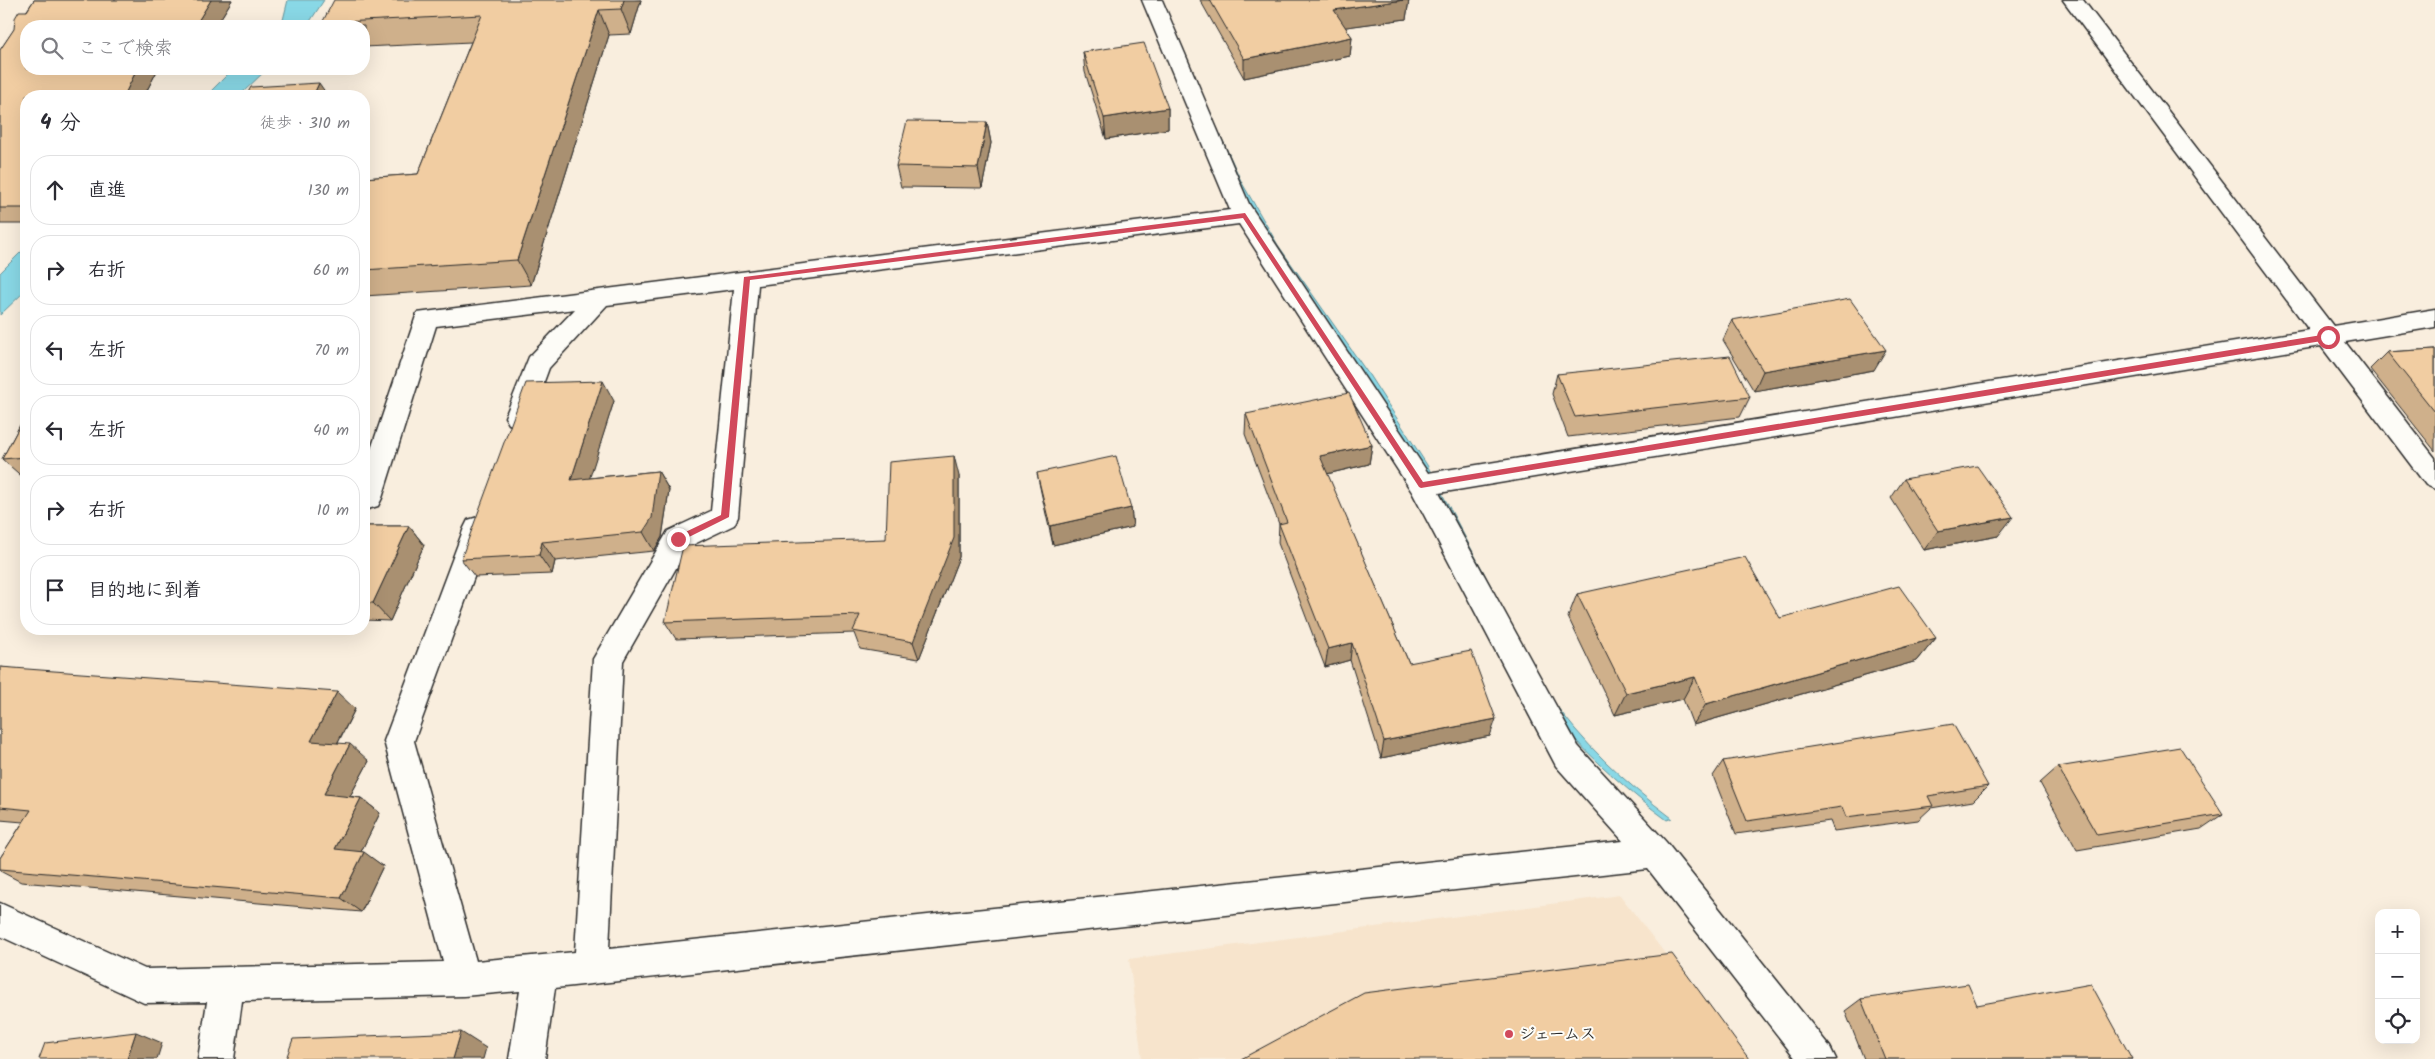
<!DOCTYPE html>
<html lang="ja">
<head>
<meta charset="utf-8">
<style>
	:root { --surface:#fff; --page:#f2f2f3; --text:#2b2b33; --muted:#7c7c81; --line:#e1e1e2 }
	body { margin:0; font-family:Kalam,"Klee One",sans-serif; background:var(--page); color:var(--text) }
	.controls { position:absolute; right:15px; bottom:15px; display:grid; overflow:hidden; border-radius:10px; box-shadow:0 5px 20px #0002 }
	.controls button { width:45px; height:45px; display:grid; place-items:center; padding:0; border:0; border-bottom:1px solid var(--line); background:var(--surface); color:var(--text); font:25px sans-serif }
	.stop { position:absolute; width:15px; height:15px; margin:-11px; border:4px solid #d1495b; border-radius:50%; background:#fff }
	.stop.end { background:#d1495b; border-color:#fff; box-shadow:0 1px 5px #0008 }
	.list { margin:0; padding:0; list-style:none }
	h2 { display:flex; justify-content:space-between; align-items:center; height:65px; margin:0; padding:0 20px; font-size:21px }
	h2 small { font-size:16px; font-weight:400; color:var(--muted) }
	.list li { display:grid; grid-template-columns:32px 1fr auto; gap:15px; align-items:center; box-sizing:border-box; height:70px; margin:0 10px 10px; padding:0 10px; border:1px solid var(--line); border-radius:20px }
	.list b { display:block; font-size:19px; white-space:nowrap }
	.list em { font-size:16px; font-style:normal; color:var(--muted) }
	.icon { flex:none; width:28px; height:28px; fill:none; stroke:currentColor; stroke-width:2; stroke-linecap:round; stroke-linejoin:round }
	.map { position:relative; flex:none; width:2435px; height:1059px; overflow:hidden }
	.search { position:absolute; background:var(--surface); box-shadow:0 5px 20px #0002; left:20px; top:20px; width:350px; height:55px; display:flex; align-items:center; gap:12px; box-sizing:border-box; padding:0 18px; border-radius:20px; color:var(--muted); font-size:19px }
	.panel { position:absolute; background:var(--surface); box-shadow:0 5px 20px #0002; left:20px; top:90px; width:350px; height:545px; border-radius:20px }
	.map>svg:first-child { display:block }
	.built { fill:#f7e4cc }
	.water { fill:#89d8e6; stroke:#63939b }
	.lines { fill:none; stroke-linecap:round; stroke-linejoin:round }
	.minor-casing { stroke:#2b2b2b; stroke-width:3 }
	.minor { fill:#fdfcf7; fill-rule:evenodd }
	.wall { fill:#cfb08b; stroke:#2b2b2b }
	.shaded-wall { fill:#a99071; stroke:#2b2b2b }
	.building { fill:#f1cda2; stroke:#2b2b2b }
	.route { fill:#d1495b }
	.poi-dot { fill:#d1495b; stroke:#fdfcf7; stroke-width:2 }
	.labels { text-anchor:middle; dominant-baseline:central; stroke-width:4; stroke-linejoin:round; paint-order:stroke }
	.near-poi-label { font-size:16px; font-weight:bold; fill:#2b2b2b; stroke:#fdfcf7; text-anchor:start }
</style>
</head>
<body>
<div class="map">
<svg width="2435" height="1059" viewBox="0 0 2435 1059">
	<rect width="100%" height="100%" fill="#f9eede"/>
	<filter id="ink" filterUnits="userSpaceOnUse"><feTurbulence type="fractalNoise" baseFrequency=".02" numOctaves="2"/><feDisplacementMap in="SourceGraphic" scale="10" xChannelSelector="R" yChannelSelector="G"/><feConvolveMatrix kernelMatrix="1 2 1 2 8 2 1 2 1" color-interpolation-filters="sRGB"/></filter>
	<g filter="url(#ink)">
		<path class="built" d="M1620,895L1746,1059H1142L1129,959Z"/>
		<path class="water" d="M288,0H324L307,26H276L283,20Z
			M1180,46L1242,183L1278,245L1369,375L1427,465L1548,694C1582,743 1624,782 1672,818L1667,820C1630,793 1597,763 1565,729L1236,185Z
			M233,69H267L239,96H206Z
			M26,247V290L0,315V273Z"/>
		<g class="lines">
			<g class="minor-casing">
				<path id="minor" d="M1142,0H1162L1249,204L1428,473L2309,330L2063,0H2083L2333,326L2435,309V327L2345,342L2435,458V489L2426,485L2321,346L1439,493L1578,746L1666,842L1830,1047L1836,1059H1796L1648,869L555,988L545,1059H509L520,991L464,996L242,1001L234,1059H198L207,1002L144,1003L0,936V903L145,969L443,962L384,741L464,528L468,520L478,517L488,520L492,528L414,741L476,961L575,952L593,659L668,531L711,511L734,289L607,305L549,368L531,417L527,424L518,427L509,424L505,417L529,357L575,309L436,326L382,498L378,506L368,509L364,507V470L417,313L1230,210ZM1239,224L1412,492L1556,766L1623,841L609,949L623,661L688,547L734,525L738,517L758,285Z"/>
			</g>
			<use href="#minor" class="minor"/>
		</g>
		<path class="wall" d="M34,0H232L216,26H26V69H158L144,96H26V224H0V50Z
			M641,0L631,34L609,35L531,285L364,296V178L418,174L471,42L364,47V26H324L322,23Z
			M1200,0H1409L1406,19L1345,27L1352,37L1350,56L1244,78Z
			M1083,52L1168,108V129L1106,139L1085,72Z
			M987,122L991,143L982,188L901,187L896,166Z
			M1732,320L1874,370L1754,391L1723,340Z
			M2435,349V451L2370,369L2387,352Z
			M1557,374L1750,397L1740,417L1568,437L1552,394Z
			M614,401L589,478L658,471L669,490L662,537L654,551L555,561L552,574L475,577L461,559Z
			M26,414V480L2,459Z
			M1246,414L1372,445L1369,464L1327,474L1409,663L1490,736L1381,758L1350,660L1325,667L1278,543L1279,524L1245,434Z
			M1037,473L1131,508L1133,527L1053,545L1041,492Z
			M959,476V557L919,659L860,649L854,633L676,639L665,622L886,539Z
			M1904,479L1998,536L1924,550L1891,498Z
			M364,526H409L424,545L390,621L364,620Z
			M1577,594L1780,618L1936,638L1917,661L1693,725L1683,699L1615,715L1568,617Z
			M0,667L355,709L338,743L369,761L350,796L361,798L380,813L361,851L383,866L361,912L21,882L0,871V858L23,822L0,820Z
			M1723,761L1988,786L1973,801L1931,808L1918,820L1834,831L1830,821L1736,834L1713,776Z
			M2058,767L2223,814L2201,829L2077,850L2040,783Z
			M1861,999L1977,1005L2132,1059H1864L1845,1011Z"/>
		<path class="shaded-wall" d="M211,0H232L216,26H195Z
			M624,0H641L631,34L621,9Z
			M1404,0H1409L1406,19L1332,29L1334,10Z
			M599,10L609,35L531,285L517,260Z
			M1352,37L1350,56L1244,78V59Z
			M137,69H158L144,96H124Z
			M319,83L328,96H313Z
			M1168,108V129L1106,139L1104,118Z
			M987,122L991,143L982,188L978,168Z
			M1886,350L1874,370L1754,391L1763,371Z
			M603,381L614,401L583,499L571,480Z
			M1372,445L1369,464L1318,476L1320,456Z
			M954,456L959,476V557L919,659L913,642Z
			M658,471L669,490L662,537L654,551L643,532Z
			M1131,508L1133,527L1053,545L1050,526Z
			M2013,517L1998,536L1924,550L1938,531Z
			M409,526L424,545L390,621L373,603Z
			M542,542L555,561L552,574L539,555Z
			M1936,638L1917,661L1693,725L1706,704Z
			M1352,643L1350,660L1325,667L1328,649Z
			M1695,677L1683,699L1615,715L1626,693Z
			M337,692L355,709L330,757L311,741Z
			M1496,719L1490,736L1381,758L1384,741Z
			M350,744L369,761L343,809L324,794Z
			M361,798L380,813L355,864L335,849Z
			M364,852L383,866L361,912L341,898Z
			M136,1032L162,1043L157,1059H127Z
			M461,1032L486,1048L483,1059H453Z"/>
		<path class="building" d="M34,0H211L195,26H26V69H137L124,96H26V208H0V50L14,29L15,18L19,11H27Z
			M334,0H624L621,9L599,10L517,260L364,270V178L418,174L482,15L322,23Z
			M1210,0H1404L1334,10L1352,37L1244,59Z
			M1144,43L1168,108L1104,118L1083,52Z
			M319,83L313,96H246L251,87Z
			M907,121L987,122L978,168L896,166Z
			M1850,299L1886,350L1763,371L1732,320Z
			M2435,349V412L2387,352Z
			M1730,356L1750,397L1575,417L1557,374Z
			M603,381L571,480L658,471L652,518L643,532L542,542L539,555L461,559L526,383Z
			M1349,393L1372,445L1320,456L1409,663L1471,651L1496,719L1384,741L1352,643L1328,649L1279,524L1287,522L1246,414Z
			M26,414V457L2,459Z
			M954,456V538L913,642L853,631L860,615L665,622L683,546L886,539L889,462Z
			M1116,456L1131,508L1050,526L1037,473Z
			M1977,466L2013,517L1938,531L1904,479Z
			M364,526H409L373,603H364Z
			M1745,557L1780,618L1899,586L1936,638L1706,704L1695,677L1626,693L1577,594Z
			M0,667L337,692L311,741L350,744L324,794L361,798L335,849L364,852L341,898L0,869V858L31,810L0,807Z
			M1953,724L1988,786L1928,796L1933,806L1846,817L1842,807L1747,821L1723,761Z
			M2180,747L2223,814L2097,835L2058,767Z
			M1672,954L1749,1059H1241L1364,993Z
			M1968,984L1977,1005L2091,984L2132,1059H1885L1861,999Z
			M136,1032L127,1059H39L45,1043Z
			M461,1032L453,1059H286L293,1039Z"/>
	</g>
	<path class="route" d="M1245,213L1423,482L2328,334L2332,337L2328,340L1421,488L1419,487L1243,218L750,280L729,517L681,541H675V537L721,515L744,277Z"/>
	<circle class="poi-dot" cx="1509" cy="1034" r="5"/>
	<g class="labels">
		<g class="near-poi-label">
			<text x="1519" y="1034">ジェームス</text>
		</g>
	</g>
</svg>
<div class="controls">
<button>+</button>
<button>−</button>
<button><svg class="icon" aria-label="locate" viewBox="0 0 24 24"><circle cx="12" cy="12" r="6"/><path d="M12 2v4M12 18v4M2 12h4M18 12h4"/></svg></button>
</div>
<div class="stop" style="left:2328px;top:337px"></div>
<div class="stop end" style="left:678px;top:539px"></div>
<div class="search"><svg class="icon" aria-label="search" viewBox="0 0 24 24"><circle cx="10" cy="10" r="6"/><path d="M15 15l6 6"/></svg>ここで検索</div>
<section class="panel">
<h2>4 分<small>徒歩 · 310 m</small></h2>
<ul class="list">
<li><svg class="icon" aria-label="ahead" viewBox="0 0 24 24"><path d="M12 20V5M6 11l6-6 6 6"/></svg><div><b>直進</b></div><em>130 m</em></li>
<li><svg class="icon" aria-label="right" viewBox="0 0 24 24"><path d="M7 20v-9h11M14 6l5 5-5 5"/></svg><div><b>右折</b></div><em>60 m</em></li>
<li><svg class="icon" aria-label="left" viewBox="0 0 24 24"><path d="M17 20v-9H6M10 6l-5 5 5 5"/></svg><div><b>左折</b></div><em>70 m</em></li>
<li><svg class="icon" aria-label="left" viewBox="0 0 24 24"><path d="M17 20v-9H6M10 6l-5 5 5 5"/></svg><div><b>左折</b></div><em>40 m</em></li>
<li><svg class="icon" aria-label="right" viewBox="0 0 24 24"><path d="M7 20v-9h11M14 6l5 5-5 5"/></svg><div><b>右折</b></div><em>10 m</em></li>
<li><svg class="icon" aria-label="arrive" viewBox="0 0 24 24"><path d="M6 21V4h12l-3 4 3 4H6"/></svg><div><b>目的地に到着</b></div></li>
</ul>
</section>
</div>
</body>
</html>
